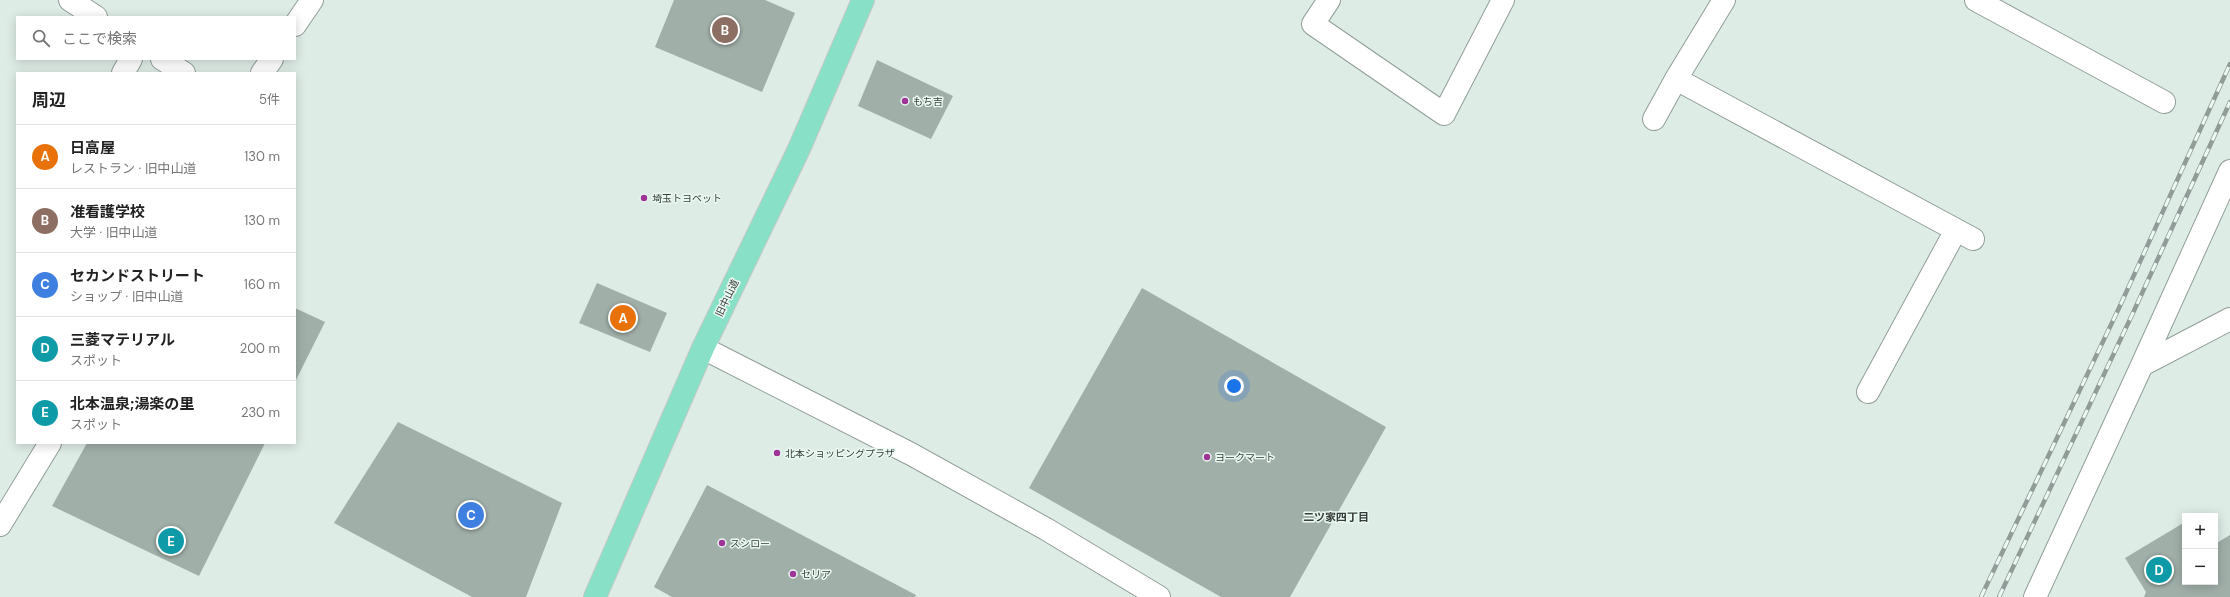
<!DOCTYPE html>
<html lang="ja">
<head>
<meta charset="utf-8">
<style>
	:root { --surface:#fff; --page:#f2f2f2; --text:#222; --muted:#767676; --line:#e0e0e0; --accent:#ea580c }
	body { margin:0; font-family:"DM Sans","Noto Sans JP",sans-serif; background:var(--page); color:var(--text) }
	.controls { position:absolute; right:12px; bottom:12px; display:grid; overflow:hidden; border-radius:0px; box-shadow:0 2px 10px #0003 }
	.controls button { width:36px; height:36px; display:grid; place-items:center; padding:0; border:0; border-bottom:1px solid var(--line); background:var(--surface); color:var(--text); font:20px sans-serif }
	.you { position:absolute; left:1234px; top:386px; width:14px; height:14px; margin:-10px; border:3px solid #fff; border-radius:50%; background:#1a73e8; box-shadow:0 0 0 6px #1a73e833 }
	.badge { display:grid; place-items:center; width:26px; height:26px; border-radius:50%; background:var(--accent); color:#fff; font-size:13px; font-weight:700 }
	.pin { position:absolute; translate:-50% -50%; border:2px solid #fff; box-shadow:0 1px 4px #0006 }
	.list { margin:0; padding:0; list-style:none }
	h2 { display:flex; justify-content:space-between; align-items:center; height:52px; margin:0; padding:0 16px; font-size:17px }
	h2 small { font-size:13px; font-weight:400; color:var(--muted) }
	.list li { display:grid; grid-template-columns:26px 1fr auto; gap:12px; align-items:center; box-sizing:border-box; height:64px; padding:0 16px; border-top:1px solid var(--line) }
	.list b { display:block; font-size:15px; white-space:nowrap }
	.list p { margin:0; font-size:13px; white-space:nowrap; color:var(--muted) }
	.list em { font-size:13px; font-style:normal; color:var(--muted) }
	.icon { flex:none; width:22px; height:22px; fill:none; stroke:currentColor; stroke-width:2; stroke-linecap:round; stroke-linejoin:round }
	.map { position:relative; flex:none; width:2230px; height:597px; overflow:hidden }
	.search { position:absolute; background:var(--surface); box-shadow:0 2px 10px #0003; left:16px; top:16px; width:280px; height:44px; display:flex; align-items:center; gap:10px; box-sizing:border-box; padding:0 14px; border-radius:0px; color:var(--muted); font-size:15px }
	.panel { position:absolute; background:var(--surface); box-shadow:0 2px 10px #0003; left:16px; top:72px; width:280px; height:372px; border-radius:0px }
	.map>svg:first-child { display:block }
	.building { fill:#a1afa9 }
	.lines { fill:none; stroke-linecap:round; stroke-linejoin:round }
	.minor-casing { stroke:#919e98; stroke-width:24 }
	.major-casing { stroke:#c7c8c8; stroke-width:24 }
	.minor { stroke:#fff; stroke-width:22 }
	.major { stroke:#88e0c6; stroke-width:22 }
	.rail-casing { stroke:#919b97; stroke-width:4.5 }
	.rail { stroke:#ebf9f3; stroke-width:3; stroke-dasharray:9; stroke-linecap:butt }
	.poi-dot { fill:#9e3496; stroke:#ebf9f3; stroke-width:1.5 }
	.labels { text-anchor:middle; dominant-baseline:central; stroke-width:3; stroke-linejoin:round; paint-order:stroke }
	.poi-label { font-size:10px; fill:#363c39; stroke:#ebf9f3; text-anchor:start }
	.street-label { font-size:10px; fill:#363c39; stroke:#ebf9f3 }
	.neighbourhood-label { font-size:11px; font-weight:bold; fill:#363c39; stroke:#ebf9f3 }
</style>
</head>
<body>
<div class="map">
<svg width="2230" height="597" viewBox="0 0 2230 597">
	<rect width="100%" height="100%" fill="#deece6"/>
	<path class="building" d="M674,0H765L795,13L762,92L655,47Z
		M877,60L953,96L931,139L858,106Z
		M597,283L667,313L650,352L579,323Z
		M1142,288L1386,427L1290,597H1221L1029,488Z
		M295,308L325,322L295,382Z
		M398,422L562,503L526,597H472L334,523Z
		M87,443H265L199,576L52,506Z
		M707,485L916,595L915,597H672L654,587Z
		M2185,522V582H2215V544L2230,535V597H2144L2146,592L2125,558Z"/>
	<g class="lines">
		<g class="minor-casing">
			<path id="minor" d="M70,0L96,17
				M1329,0L1313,24L1444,114L1503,0
				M1724,0L1676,79L1973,239
				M1976,0L2164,102
				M295,25L312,0
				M162,59L184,73
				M123,73L131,59
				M262,73L272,59
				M1654,119L1676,79
				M703,348L911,454L1046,529L1159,597
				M2142,365L2230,171
				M1868,392L1956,230
				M0,525L50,443
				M2035,597L2142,365L2230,319"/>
		</g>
		<g class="major-casing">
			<path id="major" d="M595,597L703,348L799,149L863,0"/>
		</g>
		<use href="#minor" class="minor"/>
		<use href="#major" class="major"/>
		<g class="rail-casing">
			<path id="rail" d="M1981,597L2119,308L2230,64
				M1999,597L2132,315L2230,102"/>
		</g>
		<use href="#rail" class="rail"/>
	</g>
	<g class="poi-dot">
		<circle cx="905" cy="101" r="4"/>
		<circle cx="644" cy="198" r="4"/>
		<circle cx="777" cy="453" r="4"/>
		<circle cx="1207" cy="457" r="4"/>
		<circle cx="722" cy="543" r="4"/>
		<circle cx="793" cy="574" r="4"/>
	</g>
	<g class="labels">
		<g class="poi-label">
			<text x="913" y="101">もち吉</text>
			<text x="652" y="198">埼玉トヨペット</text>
			<text x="785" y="453">北本ショッピングプラザ</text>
			<text x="1215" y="457">ヨークマート</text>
			<text x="730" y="543">スシロー</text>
			<text x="801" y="574">セリア</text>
		</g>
		<g class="street-label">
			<text transform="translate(727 298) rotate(-64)">旧中山道</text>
		</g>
		<g class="neighbourhood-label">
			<text x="1336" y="517">二ツ家四丁目</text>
		</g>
	</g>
</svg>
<div class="controls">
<button>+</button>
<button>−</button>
</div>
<div class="you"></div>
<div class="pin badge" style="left:623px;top:318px;background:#e8710a">A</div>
<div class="pin badge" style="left:725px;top:30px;background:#8d6e63">B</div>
<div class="pin badge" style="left:471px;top:515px;background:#3f7fe0">C</div>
<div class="pin badge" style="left:2159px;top:570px;background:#0f9aa8">D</div>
<div class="pin badge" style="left:171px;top:541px;background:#0f9aa8">E</div>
<div class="search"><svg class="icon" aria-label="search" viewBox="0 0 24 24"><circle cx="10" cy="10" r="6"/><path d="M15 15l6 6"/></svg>ここで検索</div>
<section class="panel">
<h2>周辺<small>5件</small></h2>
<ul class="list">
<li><span class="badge" style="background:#e8710a">A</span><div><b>日高屋</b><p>レストラン · 旧中山道</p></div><em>130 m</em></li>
<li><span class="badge" style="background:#8d6e63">B</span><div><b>准看護学校</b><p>大学 · 旧中山道</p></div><em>130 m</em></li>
<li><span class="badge" style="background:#3f7fe0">C</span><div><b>セカンドストリート</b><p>ショップ · 旧中山道</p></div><em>160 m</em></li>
<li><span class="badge" style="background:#0f9aa8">D</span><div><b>三菱マテリアル</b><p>スポット</p></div><em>200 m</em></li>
<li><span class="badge" style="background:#0f9aa8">E</span><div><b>北本温泉;湯楽の里</b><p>スポット</p></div><em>230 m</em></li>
</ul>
</section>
</div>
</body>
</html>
